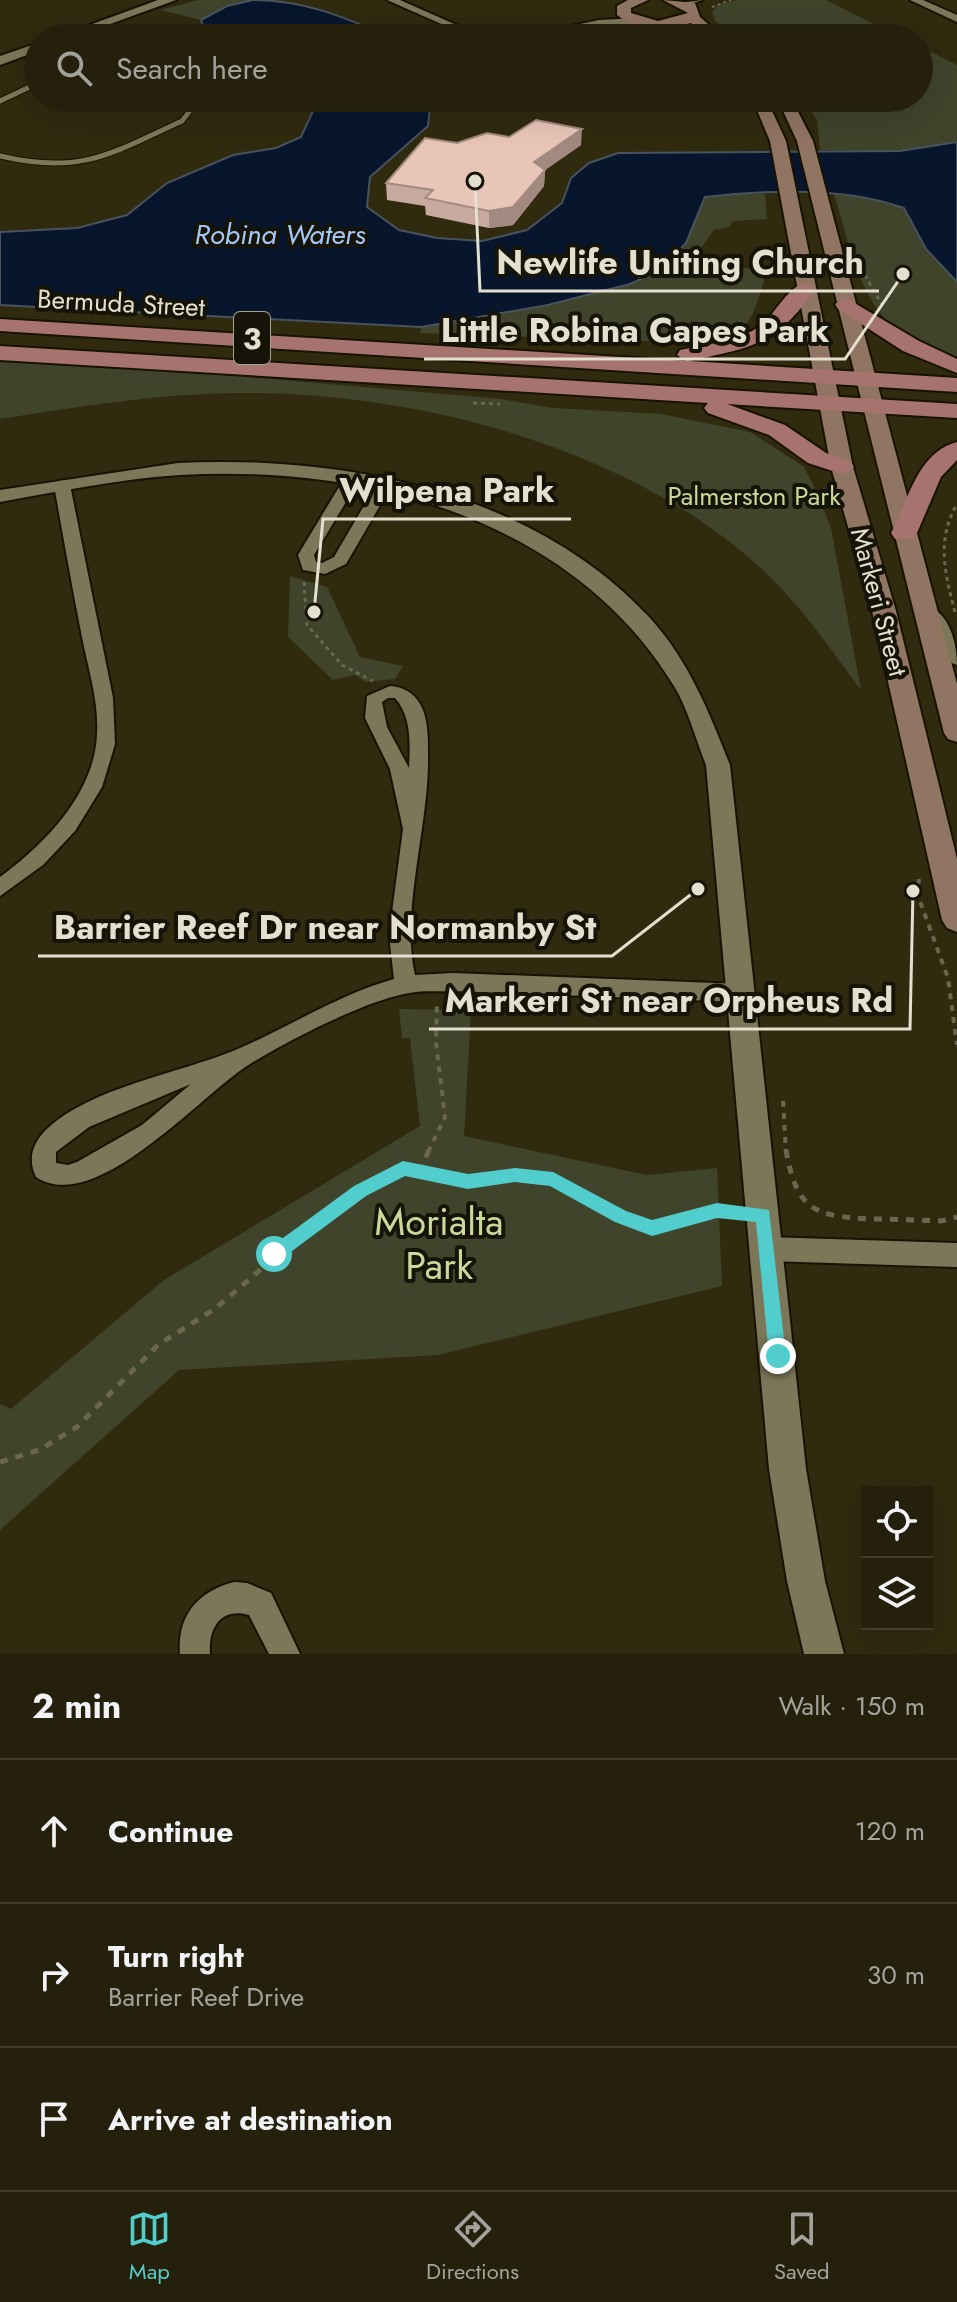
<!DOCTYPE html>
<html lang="en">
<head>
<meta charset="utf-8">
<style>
	:root { --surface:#24200b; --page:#2c2814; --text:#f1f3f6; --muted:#a3a39d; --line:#413e2c; --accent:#52cdcd }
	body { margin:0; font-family:Jost,sans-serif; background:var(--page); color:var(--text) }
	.controls { position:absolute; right:24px; bottom:24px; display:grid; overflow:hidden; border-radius:0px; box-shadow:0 8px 32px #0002 }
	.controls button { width:72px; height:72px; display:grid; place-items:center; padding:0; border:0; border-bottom:2px solid var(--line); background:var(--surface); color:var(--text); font:40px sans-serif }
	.stop { position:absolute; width:24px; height:24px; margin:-18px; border:6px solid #52cdcd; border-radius:50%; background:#fff }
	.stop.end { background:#52cdcd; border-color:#fff; box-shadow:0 2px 8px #0008 }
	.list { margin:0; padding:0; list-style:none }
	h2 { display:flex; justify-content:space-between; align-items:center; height:104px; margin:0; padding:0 32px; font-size:34px }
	h2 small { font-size:26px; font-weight:400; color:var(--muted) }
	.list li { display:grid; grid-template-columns:52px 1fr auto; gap:24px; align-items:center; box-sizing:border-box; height:144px; padding:0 32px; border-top:2px solid var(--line) }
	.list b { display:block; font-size:30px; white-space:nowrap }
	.list p { margin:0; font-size:26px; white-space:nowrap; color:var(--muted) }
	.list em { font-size:26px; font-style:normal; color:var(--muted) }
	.icon { flex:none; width:44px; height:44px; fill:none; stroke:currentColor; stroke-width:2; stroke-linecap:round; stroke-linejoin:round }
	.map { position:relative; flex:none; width:957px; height:1654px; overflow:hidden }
	.search { position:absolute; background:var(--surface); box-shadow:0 8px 32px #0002; left:24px; right:24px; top:24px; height:88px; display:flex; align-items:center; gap:20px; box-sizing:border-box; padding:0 28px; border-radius:44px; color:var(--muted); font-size:30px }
	.sheet { height:536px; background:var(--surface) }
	nav { display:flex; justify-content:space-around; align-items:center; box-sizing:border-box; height:112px; border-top:2px solid var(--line); background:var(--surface); font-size:22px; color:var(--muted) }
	nav a { display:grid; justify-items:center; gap:4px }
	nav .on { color:var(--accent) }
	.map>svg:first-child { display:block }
	.green { fill:#3f442b }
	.water { fill:#07162d; stroke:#49535e; stroke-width:2 }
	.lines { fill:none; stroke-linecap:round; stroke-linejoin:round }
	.service-casing { stroke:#181300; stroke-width:7 }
	.minor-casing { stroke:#181300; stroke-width:4 }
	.tertiary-casing { stroke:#181300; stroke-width:4 }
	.secondary-casing { stroke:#181300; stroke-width:4 }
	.primary-casing { stroke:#181300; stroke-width:4 }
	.path-far3 { stroke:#6b674f; stroke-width:2; stroke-dasharray:3 3; stroke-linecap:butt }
	.path-far2 { stroke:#6b674f; stroke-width:3; stroke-dasharray:4 4; stroke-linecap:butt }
	.path-far1 { stroke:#6b674f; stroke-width:4; stroke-dasharray:6 6; stroke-linecap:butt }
	.path { stroke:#6b674f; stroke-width:5; stroke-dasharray:8 8; stroke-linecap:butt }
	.service { stroke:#7c7758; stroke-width:5 }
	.minor { fill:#7c7758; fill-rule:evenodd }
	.tertiary { fill:#7c7758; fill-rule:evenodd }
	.secondary { fill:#917563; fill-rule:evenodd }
	.primary { fill:#a7736f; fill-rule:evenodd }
	.wall { fill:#c8a99d }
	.shaded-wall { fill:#a28a80 }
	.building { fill:#e8c5b7; stroke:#a28a80; stroke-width:2 }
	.route { fill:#52cdcd }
	.labels { text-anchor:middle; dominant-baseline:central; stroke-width:8; stroke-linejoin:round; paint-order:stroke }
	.far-street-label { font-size:26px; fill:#e3e0d0; stroke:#161408 }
	.far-park-label { font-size:26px; fill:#cbd89c; stroke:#161408 }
	.far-water-label { font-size:28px; font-style:italic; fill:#a4c7f8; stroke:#161408 }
	.shield { fill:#161408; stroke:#a6a394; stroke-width:2 }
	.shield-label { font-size:30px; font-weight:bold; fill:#e3e0d0 }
	.near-park-label { font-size:38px; fill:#cbd89c; stroke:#161408 }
	.leader { fill:none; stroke:#e3e0d0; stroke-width:3 }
	.callout-dot { fill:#e3e0d0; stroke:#161408; stroke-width:3 }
	.callout-label { font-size:34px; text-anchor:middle; font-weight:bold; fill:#e3e0d0; stroke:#161408; stroke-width:8; stroke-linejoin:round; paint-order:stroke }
</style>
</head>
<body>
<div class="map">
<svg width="957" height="1654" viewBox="0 0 957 1654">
	<rect width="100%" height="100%" fill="#302b0f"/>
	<path class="green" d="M199,0H253L227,6L201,20L160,10Z
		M737,0H826L902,38H737L715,21L712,12L717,5Z
		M919,46L957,65V142L900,151L820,150L817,120L803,98H919Z
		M740,193L765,194L767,219L733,221L729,227L714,230L694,258L767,272C751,320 752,337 697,343L420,333L421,327L548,305L685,243L704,197Z
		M834,194L886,201L905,208L910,216L915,229L957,282V360C864,332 859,277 834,194Z
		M0,362L204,373L501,399L553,408L661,414L750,432L803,466L812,482L831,528L861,690C831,650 802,607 766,573C633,447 412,390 234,393C156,394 77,407 0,419Z
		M290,576L327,587L360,657L403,666L395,679L366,682L355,675L333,680L288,637Z
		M399,1009L471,1010L464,1136L647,1175L717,1168L722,1286L438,1355L179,1370L0,1530V1404L11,1409L164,1280L420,1126L410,1038H402Z"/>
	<path class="water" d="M253,0C304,0 345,17 391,38L207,36L201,20L227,6Z
		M319,98H431L428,126L370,177L367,207L399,230L437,238L482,241L527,230L562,203L571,178L589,163L618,153L900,151L957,142V282L926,249L904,208C846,187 766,190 705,197L686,243L658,271L630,284L548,305L421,327L0,305V232L77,228L127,215L167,183L233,155L276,148L301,137Z"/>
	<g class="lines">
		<g class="service-casing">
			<path id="service" d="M0,101L38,83
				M0,156C81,175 110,154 182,121L189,112L182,101L170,98"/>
		</g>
		<g class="minor-casing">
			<path id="minor" d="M387,0H400L486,38H473Z
				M703,0L683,6L678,3Z
				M910,0H923L957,15V22Z
				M637,18L640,23L514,38L599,20Z
				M353,472L361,477L314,555L316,562L322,563L334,557L379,480H391L393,483L346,564L325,574L303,570L298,555L345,477Z
				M62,480L70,485L113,698L115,744L102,787L75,831L43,865L0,896V877C45,844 95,793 97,734C99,701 88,668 82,637C72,586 63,536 54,485Z
				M390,686C403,687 413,692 420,704C428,717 428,738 428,753C430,822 400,911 415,975L453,973L741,984L749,987L752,993L749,999L741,1002L453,991C437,992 420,990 404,994C361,1003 289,1040 250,1064C202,1093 96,1217 36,1177C27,1158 33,1142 48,1128C91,1088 179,1073 233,1051C288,1028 337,995 394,979L389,935L403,829L390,769L365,718L367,696ZM388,698H395C412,717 410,744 409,768L387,727L382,702ZM191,1084L142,1125L77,1162L68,1165L56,1163V1152L89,1127Z
				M767,1237L957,1243V1267L767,1261L758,1257L754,1249L758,1241Z
				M234,1582L247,1583L271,1593L300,1654H269L249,1615C221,1607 208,1628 210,1654H180C177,1616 198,1591 234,1582Z"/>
		</g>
		<g class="tertiary-casing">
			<path id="tertiary" d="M158,0H176L72,38H54Z
				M38,43V51L0,65V56Z
				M178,463C343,455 532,491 649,617C688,659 709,712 730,765L806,1469L825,1581L844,1654H804L787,1581L769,1469L706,765C696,740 688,709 674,686C572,519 367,464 180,475C120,479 60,491 0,502V490Z
				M926,606C950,612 957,644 957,665L949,662L915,613Z"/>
		</g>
		<g class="secondary-casing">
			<path id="secondary" d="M628,0H648L631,8V13L658,21L688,13L663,0L695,3L700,17L724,38H709L691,23C667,30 637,32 617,15V6Z
				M752,98H766L786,141L853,467L896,611L957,859V932L947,928L942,920L872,611L831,467L770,141Z
				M777,98H791L813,141L957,684V742L948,739L944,733L797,141Z"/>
		</g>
		<g class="primary-casing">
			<path id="primary" d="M805,283L815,289C776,346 753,347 689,361L957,378V392L0,331V319L686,361L677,355L680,350C706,344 737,342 760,326C775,315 787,287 805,283Z
				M846,298L919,341L957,359V373L903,351L838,309L835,304Z
				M0,346L957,404V418L727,404L785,425L826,453L851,462L854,467L842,474L808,463L769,435L708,413L704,408L708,403L0,360Z
				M957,442V460L941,477L917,533L913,539H895L891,533C908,502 917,452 957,442Z"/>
		</g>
		<path class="path-far3" d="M712,7L731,0"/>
		<path class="path-far2" d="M861,268L882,305
			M473,403L500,404
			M304,582L307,625L342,665L373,681
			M955,612C945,574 936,540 957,504"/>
		<path class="path-far1" d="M919,879L917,893L948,978L957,1045
			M783,1101L786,1152
			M428,1152L445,1117L436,1043L437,1001"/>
		<path class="path" d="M786,1150C797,1211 814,1216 871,1219C894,1219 918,1220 941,1221L957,1217
			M419,1172L429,1150
			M0,1462L39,1450L77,1427L158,1345L216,1308L324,1215L403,1168L468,1181L515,1175L553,1179L637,1225H662L712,1212L737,1215"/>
		<use href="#service" class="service"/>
		<use href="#minor" class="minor"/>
		<use href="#tertiary" class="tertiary"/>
		<use href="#secondary" class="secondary"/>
		<use href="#primary" class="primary"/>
	</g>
	<path class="wall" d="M509,137L581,145L545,170L544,186L513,225L489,228L426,215L425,206L387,200L386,183L457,143Z"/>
	<path class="shaded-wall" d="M582,129L581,145L545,170L544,186L513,225L489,228V211L534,162Z"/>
	<path class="building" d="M536,120L582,129L534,162L545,170L513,207L489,211L425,198L433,190L386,183L425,138L457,143L487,133L509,137Z"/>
	<path class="route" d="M403,1161L468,1174L515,1168L553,1172L626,1211L652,1220L717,1203L769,1210L786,1356L784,1362H771L769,1356L756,1222L717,1218L652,1236L615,1222L550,1186L515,1182L468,1189L405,1176L366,1196L280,1260H268V1249L354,1186Z"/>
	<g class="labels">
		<g class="far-street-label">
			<text transform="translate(121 303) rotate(3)">Bermuda Street</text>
			<text transform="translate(879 602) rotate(75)">Markeri Street</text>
		</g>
		<g class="far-park-label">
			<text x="754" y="496">Palmerston Park</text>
		</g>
		<g class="far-water-label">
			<text x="280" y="234">Robina Waters</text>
		</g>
		<rect class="shield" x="234" y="312" width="36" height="52" rx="6"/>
		<g class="shield-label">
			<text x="252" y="338">3</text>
		</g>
		<g class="near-park-label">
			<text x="439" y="1221">Morialta<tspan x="439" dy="44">Park</tspan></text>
		</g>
	</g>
	<path class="leader" d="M475 181L480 291H879M903 274L845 359H424M314 612L323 519H571M698 889L612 956H38M913 891L910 1029H429"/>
	<g class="callout-dot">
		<circle cx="475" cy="181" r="8"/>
		<circle cx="903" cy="274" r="8"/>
		<circle cx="314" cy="612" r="8"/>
		<circle cx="698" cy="889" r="8"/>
		<circle cx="913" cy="891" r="8"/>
	</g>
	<g class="callout-label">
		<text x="680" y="274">Newlife Uniting Church</text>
		<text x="635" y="342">Little Robina Capes Park</text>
		<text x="447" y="502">Wilpena Park</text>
		<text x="325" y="939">Barrier Reef Dr near Normanby St</text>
		<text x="669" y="1012">Markeri St near Orpheus Rd</text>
	</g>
</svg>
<div class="controls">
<button><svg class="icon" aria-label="locate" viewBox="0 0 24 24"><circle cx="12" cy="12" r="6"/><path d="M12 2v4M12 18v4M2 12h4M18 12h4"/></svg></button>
<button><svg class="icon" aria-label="layers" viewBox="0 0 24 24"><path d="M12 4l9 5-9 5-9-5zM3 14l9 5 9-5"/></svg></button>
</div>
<div class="stop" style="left:274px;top:1254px"></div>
<div class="stop end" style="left:778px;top:1356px"></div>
<div class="search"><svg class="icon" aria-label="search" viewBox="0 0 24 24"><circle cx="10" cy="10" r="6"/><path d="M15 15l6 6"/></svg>Search here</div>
</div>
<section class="sheet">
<h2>2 min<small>Walk · 150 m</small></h2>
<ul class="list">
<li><svg class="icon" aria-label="ahead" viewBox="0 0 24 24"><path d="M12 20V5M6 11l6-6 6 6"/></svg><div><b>Continue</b></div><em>120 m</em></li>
<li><svg class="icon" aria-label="right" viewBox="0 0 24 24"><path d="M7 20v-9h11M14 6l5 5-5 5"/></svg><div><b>Turn right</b><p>Barrier Reef Drive</p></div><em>30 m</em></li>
<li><svg class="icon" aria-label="arrive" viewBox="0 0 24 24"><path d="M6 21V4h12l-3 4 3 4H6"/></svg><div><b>Arrive at destination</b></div></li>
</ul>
</section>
<nav>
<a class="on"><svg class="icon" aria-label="map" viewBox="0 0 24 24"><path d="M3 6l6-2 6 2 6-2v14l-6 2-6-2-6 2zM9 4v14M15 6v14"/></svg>Map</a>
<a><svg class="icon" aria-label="directions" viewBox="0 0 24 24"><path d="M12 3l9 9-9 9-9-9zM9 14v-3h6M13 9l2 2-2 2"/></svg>Directions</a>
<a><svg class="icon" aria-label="saved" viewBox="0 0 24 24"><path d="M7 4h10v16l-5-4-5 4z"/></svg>Saved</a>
</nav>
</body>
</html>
